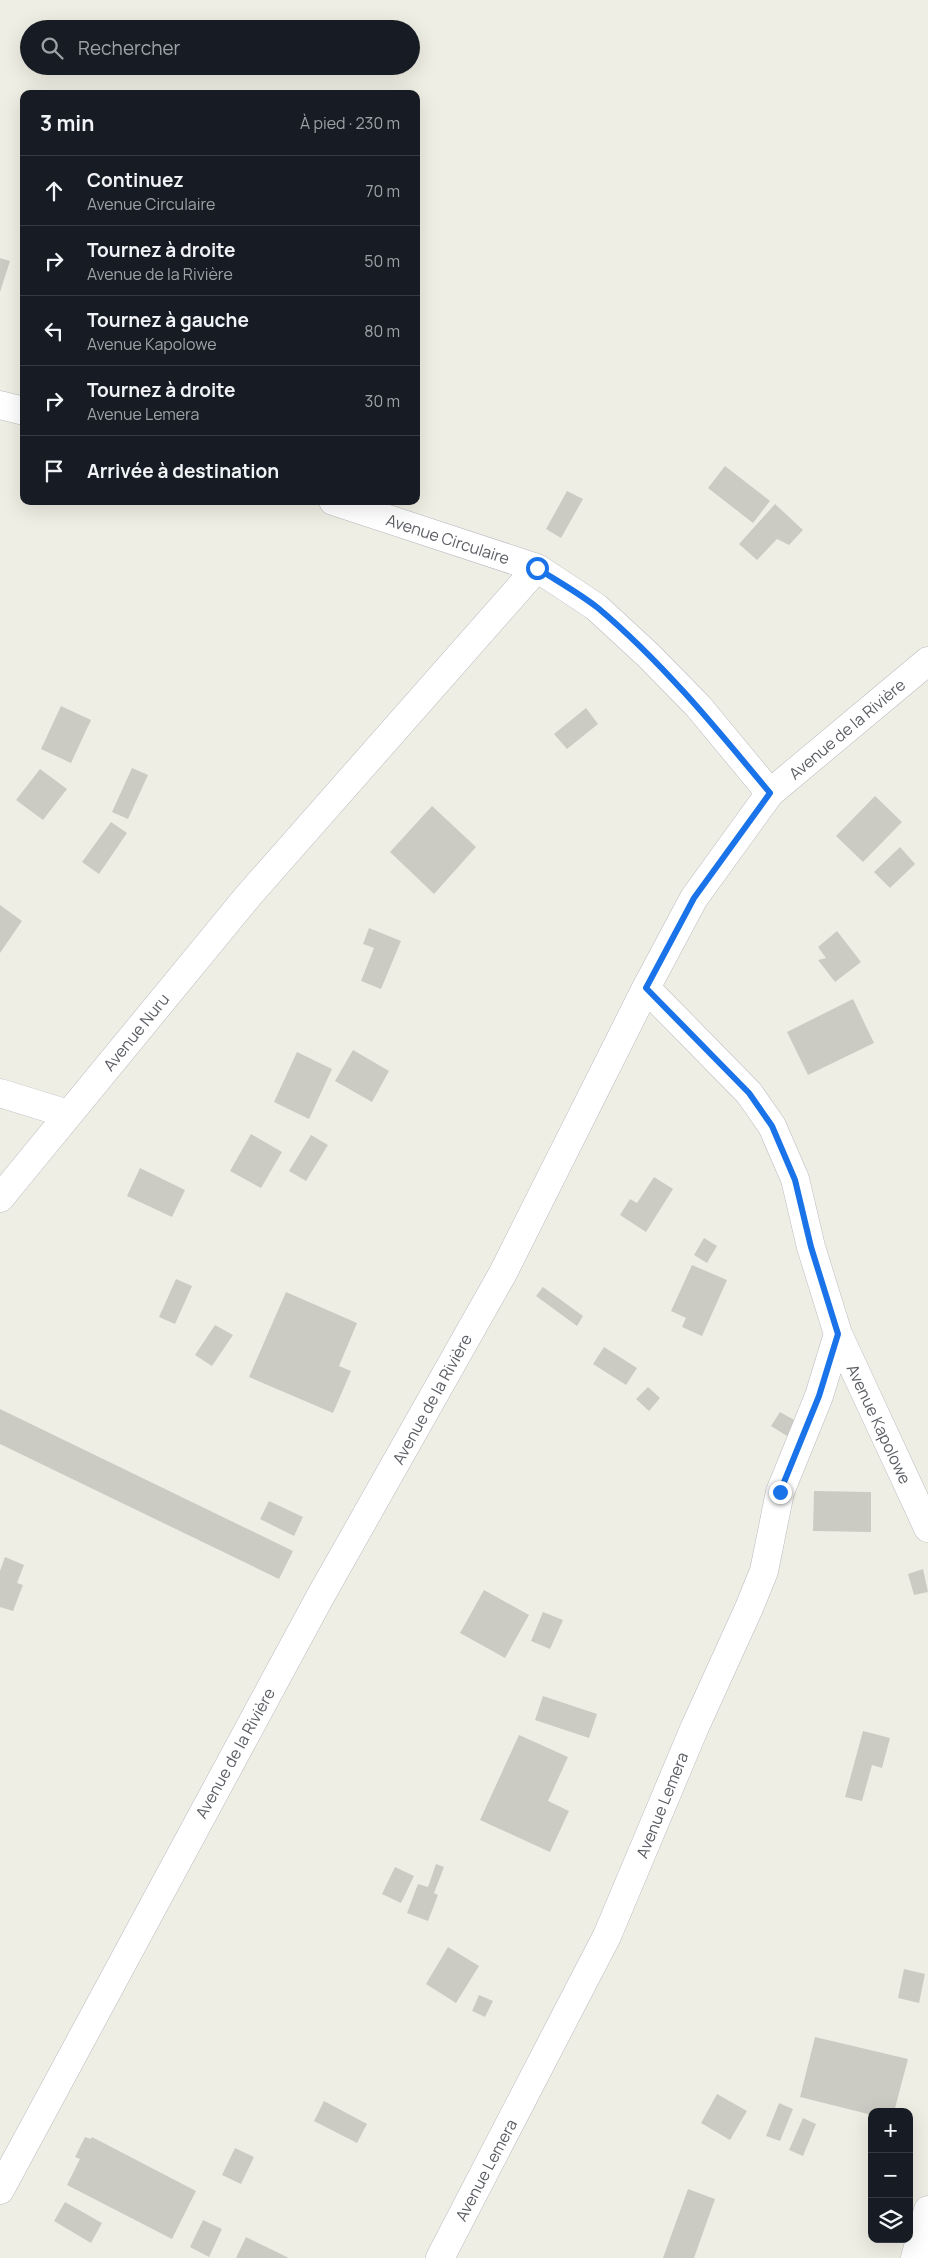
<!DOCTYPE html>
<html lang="fr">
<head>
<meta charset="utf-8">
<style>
	:root { --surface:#171b24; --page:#20242c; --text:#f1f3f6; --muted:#9ea1a6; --line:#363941 }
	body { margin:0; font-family:Manrope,sans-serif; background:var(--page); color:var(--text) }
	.controls { position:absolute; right:15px; bottom:15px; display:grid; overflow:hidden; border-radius:10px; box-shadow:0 5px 20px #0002 }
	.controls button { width:45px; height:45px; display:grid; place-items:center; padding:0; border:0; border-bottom:1px solid var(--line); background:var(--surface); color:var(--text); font:25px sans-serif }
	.stop { position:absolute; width:15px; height:15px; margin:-11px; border:4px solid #1a73e8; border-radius:50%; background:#fff }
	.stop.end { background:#1a73e8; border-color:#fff; box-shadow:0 1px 5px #0008 }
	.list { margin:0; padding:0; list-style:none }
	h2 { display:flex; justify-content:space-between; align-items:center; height:65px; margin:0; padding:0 20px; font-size:21px }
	h2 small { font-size:16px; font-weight:400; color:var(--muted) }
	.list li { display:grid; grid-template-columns:32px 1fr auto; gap:15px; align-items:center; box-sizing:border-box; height:70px; padding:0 20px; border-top:1px solid var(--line) }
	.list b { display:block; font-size:19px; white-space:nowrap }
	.list p { margin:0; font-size:16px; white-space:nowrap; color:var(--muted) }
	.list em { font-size:16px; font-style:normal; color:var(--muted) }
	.icon { flex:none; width:28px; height:28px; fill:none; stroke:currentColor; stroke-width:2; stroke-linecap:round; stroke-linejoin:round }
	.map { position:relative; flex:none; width:928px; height:2258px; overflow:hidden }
	.search { position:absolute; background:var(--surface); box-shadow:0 5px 20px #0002; left:20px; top:20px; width:400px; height:55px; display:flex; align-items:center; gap:12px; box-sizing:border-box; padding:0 18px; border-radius:28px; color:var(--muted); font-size:19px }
	.panel { position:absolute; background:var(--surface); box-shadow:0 5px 20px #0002; left:20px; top:90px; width:400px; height:415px; border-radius:10px }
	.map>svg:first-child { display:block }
	.building { fill:#cccbc3 }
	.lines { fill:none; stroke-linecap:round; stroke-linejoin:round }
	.street-casing { stroke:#b9bbc0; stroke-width:29 }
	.street { stroke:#fff; stroke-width:28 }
	.route { stroke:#1a73e8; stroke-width:6 }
	.labels { text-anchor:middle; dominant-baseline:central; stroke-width:4.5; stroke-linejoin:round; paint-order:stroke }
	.street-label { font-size:16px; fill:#5c5f65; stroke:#fff }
</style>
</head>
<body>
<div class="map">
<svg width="928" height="2258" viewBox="0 0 928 2258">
	<rect width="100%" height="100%" fill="#efeee4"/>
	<path class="building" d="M0,258L10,261L0,292Z
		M725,466L770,501L753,523L708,488Z
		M567,491L583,499L561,538L546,529Z
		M775,504L803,530L789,545L777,539L757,560L739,544Z
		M61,706L91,720L71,763L41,749Z
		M586,708L598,724L567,749L554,734Z
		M132,768L148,775L128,819L112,812Z
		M40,769L67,789L43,820L16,800Z
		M875,796L902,822L863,862L836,836Z
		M432,806L476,847L434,894L390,852Z
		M111,822L127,833L99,874L82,862Z
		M900,847L915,864L890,888L874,872Z
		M0,905L22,921L0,953Z
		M369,928L401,941L381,989L361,981L374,948L363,944Z
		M837,931L861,962L835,982L818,960L826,958L818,947Z
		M853,999L874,1043L808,1075L787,1032Z
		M353,1050L389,1071L372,1102L335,1081Z
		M297,1052L332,1069L309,1119L274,1102Z
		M251,1134L282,1152L261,1188L230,1171Z
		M311,1135L328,1145L306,1181L289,1171Z
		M140,1168L185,1190L172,1217L127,1196Z
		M654,1177L673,1189L646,1232L620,1215L630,1199L637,1203Z
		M704,1238L717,1246L707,1263L694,1255Z
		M692,1265L727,1280L702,1336L682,1327L686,1318L671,1311Z
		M176,1279L192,1286L175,1324L159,1317Z
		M543,1287L583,1316L577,1326L536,1296Z
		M286,1292L357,1323L339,1366L351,1371L333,1413L249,1377Z
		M215,1325L233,1335L212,1366L195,1355Z
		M604,1347L637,1368L626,1385L593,1364Z
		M648,1387L660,1398L649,1411L636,1399Z
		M0,1409L293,1551L279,1579L0,1444Z
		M780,1412L796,1421L787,1436L771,1426Z
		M814,1491L871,1492V1532L813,1531Z
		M269,1501L303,1517L294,1536L260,1519Z
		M5,1557L24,1565L17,1583L23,1585L13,1611L0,1607V1571Z
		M923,1569L928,1592L914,1595L908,1574Z
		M484,1590L529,1615L505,1658L460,1633Z
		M543,1612L563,1620L550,1649L531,1641Z
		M543,1696L597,1714L589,1738L535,1720Z
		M863,1731L890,1738L882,1768L872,1765L862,1801L845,1797Z
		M519,1735L568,1757L548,1801L569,1811L550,1852L480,1820Z
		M436,1864L444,1867L434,1893L438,1895L428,1921L407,1913L418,1884L428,1887Z
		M395,1867L414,1876L401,1903L382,1894Z
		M448,1947L479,1966L456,2003L426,1984Z
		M904,1969L925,1974L919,2003L898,1998Z
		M479,1995L493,2001L485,2017L472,2011Z
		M815,2037L908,2059L894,2112H872V2115L800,2097Z
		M717,2094L747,2111L730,2140L701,2123Z
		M324,2101L367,2124L357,2143L314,2121Z
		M779,2103L793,2109L780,2141L766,2136Z
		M803,2118L816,2124L803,2156L789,2150Z
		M85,2137L91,2139L92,2137L196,2191L172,2239L67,2185L80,2159L75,2157Z
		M235,2148L254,2157L241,2184L222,2175Z
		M688,2189L715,2199L694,2258H663Z
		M65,2202L102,2223L91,2243L54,2221Z
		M203,2220L222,2229L209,2257L190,2247Z
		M246,2237L289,2258H236Z"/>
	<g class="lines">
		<g class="street-casing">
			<path id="street" d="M0,405L24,411
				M333,501L537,568L596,607L648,655L698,706L770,793
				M646,988L749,1093L772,1126L795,1179L811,1247L838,1334L928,1528
				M0,1093L68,1114
				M0,1198L249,895L537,568
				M0,2190L320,1597L503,1273L646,988L694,898L770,793L928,661
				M440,2258L607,1936L694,1729L749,1608L764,1571L780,1492L819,1396L838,1334
				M915,2258L928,2210"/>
		</g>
		<use href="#street" class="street"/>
	</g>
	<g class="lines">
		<path class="route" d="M537,568C557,581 579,593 598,608C663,663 716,728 770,793L694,898L646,988L749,1093L772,1126L795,1180L811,1247L838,1334L819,1396L780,1492"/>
	</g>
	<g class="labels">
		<g class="street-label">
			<text transform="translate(448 539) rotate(18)">Avenue Circulaire</text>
			<text transform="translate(847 729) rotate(-40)">Avenue de la Rivière</text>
			<text transform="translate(136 1032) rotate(-51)">Avenue Nuru</text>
			<text transform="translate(432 1399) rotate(-61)">Avenue de la Rivière</text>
			<text transform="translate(879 1424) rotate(65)">Avenue Kapolowe</text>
			<text transform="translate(235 1753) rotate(-61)">Avenue de la Rivière</text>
			<text transform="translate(662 1805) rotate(-68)">Avenue Lemera</text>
			<text transform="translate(486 2170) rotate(-62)">Avenue Lemera</text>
		</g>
	</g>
</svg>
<div class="controls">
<button>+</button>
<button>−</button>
<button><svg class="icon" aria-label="layers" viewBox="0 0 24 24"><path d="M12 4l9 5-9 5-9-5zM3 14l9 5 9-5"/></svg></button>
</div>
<div class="stop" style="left:537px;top:568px"></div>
<div class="stop end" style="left:780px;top:1492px"></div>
<div class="search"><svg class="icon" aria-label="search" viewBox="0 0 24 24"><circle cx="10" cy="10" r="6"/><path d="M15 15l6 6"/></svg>Rechercher</div>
<section class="panel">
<h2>3 min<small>À pied · 230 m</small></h2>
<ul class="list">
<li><svg class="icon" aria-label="ahead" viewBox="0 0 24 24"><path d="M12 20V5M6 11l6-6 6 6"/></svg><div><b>Continuez</b><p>Avenue Circulaire</p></div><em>70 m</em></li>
<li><svg class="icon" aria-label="right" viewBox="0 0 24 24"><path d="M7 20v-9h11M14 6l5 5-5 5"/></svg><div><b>Tournez à droite</b><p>Avenue de la Rivière</p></div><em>50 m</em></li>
<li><svg class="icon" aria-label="left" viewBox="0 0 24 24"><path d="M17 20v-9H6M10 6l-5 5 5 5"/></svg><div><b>Tournez à gauche</b><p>Avenue Kapolowe</p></div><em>80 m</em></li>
<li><svg class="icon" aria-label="right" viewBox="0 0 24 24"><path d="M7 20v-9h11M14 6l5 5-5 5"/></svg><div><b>Tournez à droite</b><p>Avenue Lemera</p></div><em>30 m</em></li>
<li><svg class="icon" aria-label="arrive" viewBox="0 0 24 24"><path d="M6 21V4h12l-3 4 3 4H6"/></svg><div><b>Arrivée à destination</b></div></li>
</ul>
</section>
</div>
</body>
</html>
